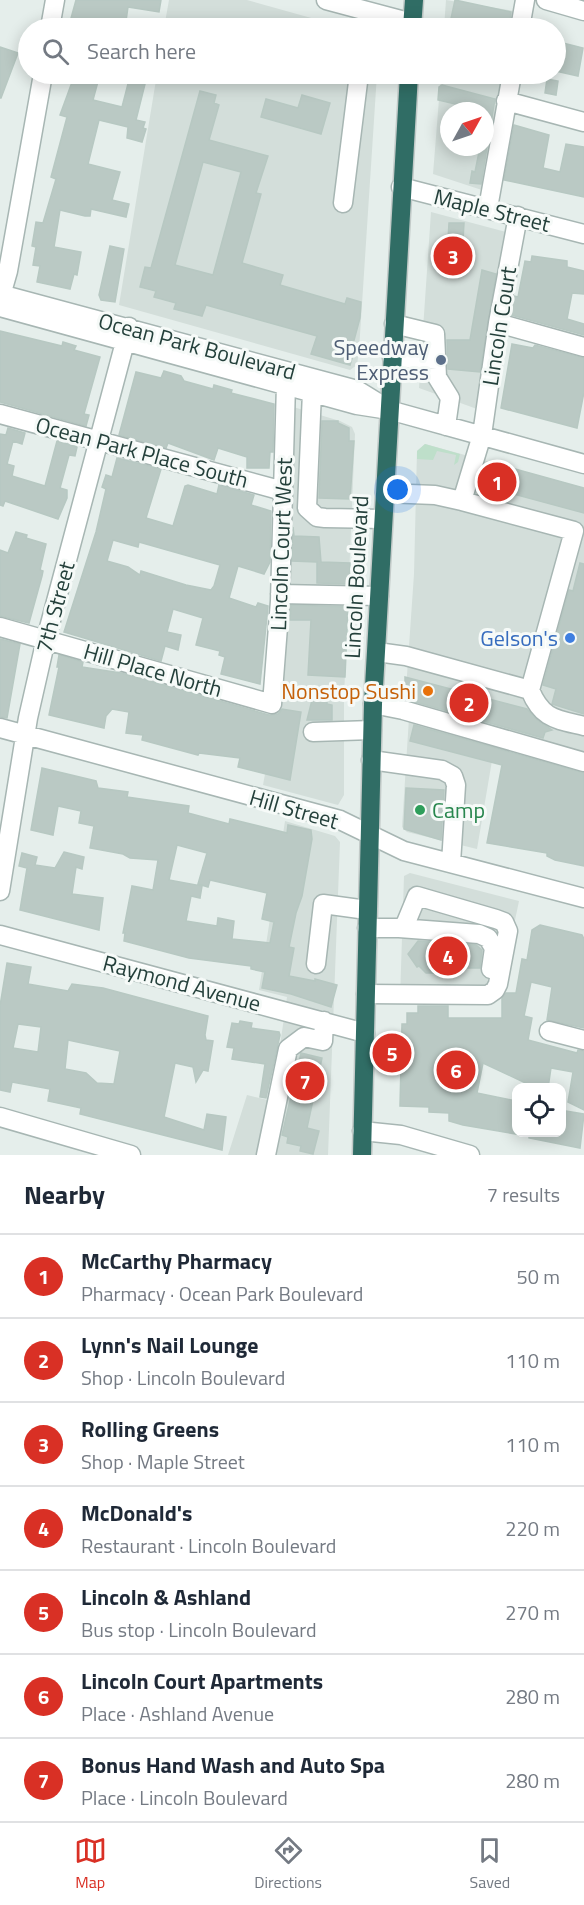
<!DOCTYPE html>
<html lang="en">
<head>
<meta charset="utf-8">
<style>
	:root { --surface:#fff; --page:#f6f6f7; --text:#1f2937; --muted:#747a83; --line:#e0e1e3; --accent:#d93025 }
	body { margin:0; font-family:"Titillium Web",sans-serif; background:var(--page); color:var(--text) }
	.controls { position:absolute; right:18px; bottom:18px; display:grid; overflow:hidden; border-radius:12px; box-shadow:0 3px 15px #0003 }
	.controls button { width:54px; height:54px; display:grid; place-items:center; padding:0; border:0; border-bottom:2px solid var(--line); background:var(--surface); color:var(--text); font:30px sans-serif }
	.compass { position:absolute; left:440px; top:102px; width:54px; height:54px; border-radius:50%; background:var(--surface); box-shadow:0 3px 15px #0003; rotate:50deg }
	.you { position:absolute; left:398px; top:490px; width:21px; height:21px; margin:-15px; border:4px solid #fff; border-radius:50%; background:#1a73e8; box-shadow:0 0 0 9px #1a73e833 }
	.badge { display:grid; place-items:center; width:39px; height:39px; border-radius:50%; background:var(--accent); color:#fff; font-size:20px; font-weight:700 }
	.pin { position:absolute; translate:-50% -50%; border:3px solid #fff; box-shadow:0 2px 6px #0006 }
	.list { margin:0; padding:0; list-style:none }
	h2 { display:flex; justify-content:space-between; align-items:center; height:78px; margin:0; padding:0 24px; font-size:26px }
	h2 small { font-size:20px; font-weight:400; color:var(--muted) }
	.list li { display:grid; grid-template-columns:39px 1fr auto; gap:18px; align-items:center; box-sizing:border-box; height:84px; padding:0 24px; border-top:2px solid var(--line) }
	.list b { display:block; font-size:22px; white-space:nowrap }
	.list p { margin:0; font-size:20px; white-space:nowrap; color:var(--muted) }
	.list em { font-size:20px; font-style:normal; color:var(--muted) }
	.icon { flex:none; width:33px; height:33px; fill:none; stroke:currentColor; stroke-width:2; stroke-linecap:round; stroke-linejoin:round }
	.map { position:relative; flex:none; width:584px; height:1155px; overflow:hidden }
	.search { position:absolute; background:var(--surface); box-shadow:0 3px 15px #0003; left:18px; right:18px; top:18px; height:66px; display:flex; align-items:center; gap:15px; box-sizing:border-box; padding:0 21px; border-radius:33px; color:var(--muted); font-size:22px }
	.sheet { height:666px; background:var(--surface) }
	nav { display:flex; justify-content:space-around; align-items:center; box-sizing:border-box; height:84px; border-top:2px solid var(--line); background:var(--surface); font-size:16px; color:var(--muted) }
	nav a { display:grid; justify-items:center; gap:3px }
	nav .on { color:var(--accent) }
	.map>svg:first-child { display:block }
	.built { fill:#d3deda; fill-rule:evenodd }
	.green { fill:#bedfca }
	.building { fill:#bac9c4; stroke:#b7c8c2; stroke-width:1.5; fill-rule:evenodd }
	.lines { fill:none; stroke-linecap:round; stroke-linejoin:round }
	.minor-casing { stroke:#a7b6b3; stroke-width:21 }
	.highway-casing { stroke:#c2cac8; stroke-width:21 }
	.minor { stroke:#fff; stroke-width:18 }
	.highway { stroke:#306d65; stroke-width:18 }
	.service-dot { fill:#5c6f8a; stroke:#f6faf8; stroke-width:2 }
	.shop-dot { fill:#3f7fe0; stroke:#f6faf8; stroke-width:2 }
	.food-dot { fill:#e8710a; stroke:#f6faf8; stroke-width:2 }
	.leisure-dot { fill:#2e9e5b; stroke:#f6faf8; stroke-width:2 }
	.labels { text-anchor:middle; dominant-baseline:central; stroke-width:6; stroke-linejoin:round; paint-order:stroke }
	.street-label { font-size:22px; fill:#24403b; stroke:#f6faf8 }
	.service-label { font-size:22px; fill:#4e5e75; stroke:#f6faf8; text-anchor:end }
	.shop-label { font-size:22px; fill:#366cbe; stroke:#f6faf8; text-anchor:end }
	.food-label { font-size:22px; fill:#c56008; stroke:#f6faf8; text-anchor:end }
	.leisure-label { font-size:22px; fill:#27864d; stroke:#f6faf8; text-anchor:start }
</style>
</head>
<body>
<div class="map">
<svg width="584" height="1155" viewBox="0 0 584 1155">
	<rect width="100%" height="100%" fill="#e5eeeb"/>
	<path class="built" d="M169,0H247L347,28H164Z
		M446,0L521,12L518,28H444Z
		M157,74H377L359,350L357,365L350,370L119,305Z
		M441,74H511L491,193L433,174ZM449,111H485V147H449Z
		M431,212L506,232L477,409L419,388Z
		M290,406L340,421L352,427L355,434L344,697V795L338,805L263,785L280,691Z
		M425,444L584,488V753L405,704L414,574L417,451Z
		M409,718L495,743L477,849L407,832L402,827Z
		M285,821L335,836L340,842L328,1155H228L247,1095L272,1101L287,997L259,990Z
		M410,873L519,901L498,1001L400,999L404,876Z"/>
	<path class="green" d="M425,444L460,454L458,462L454,465L456,455L437,451L433,460L417,459V451Z"/>
	<path class="building" d="M76,0H161L159,12L128,7L125,28H97L70,22Z
		M455,0L511,12L509,28H449Z
		M555,41L583,48L578,76L555,71Z
		M0,47L18,53L1,98H0Z
		M75,74H100L93,100L122,107L129,80L145,84L136,120L145,122L143,128L146,129L142,142L127,138L128,127L99,120L88,164L120,172L112,200L129,204L126,217L91,209L90,216H85L60,210L54,247L81,252L77,275L74,274L70,289L37,282L40,266L33,265L36,247L32,246L36,222L43,223L56,179L51,177L67,117L60,115Z
		M547,79L558,81L556,95L545,93Z
		M442,85L495,99L481,184L470,183L472,171L475,172L480,147H485V111L438,100L439,87Z
		M200,91L216,95L214,103L219,105L209,140L268,156L256,193L261,194L242,263L283,275L280,285L345,304L347,298L361,302L360,318L353,344L356,345L350,365L311,354L317,336L206,305L202,316L174,309L176,303L154,297L156,291L140,287L145,267L151,268ZM203,162L241,172L213,275L175,265Z
		M302,95L330,103L321,134L261,117L266,99L298,108Z
		M514,125L549,135L543,168L560,172L566,144L584,147V197L504,180Z
		M449,223H464L461,273L446,272Z
		M110,246L124,249L115,302L101,300L99,295Z
		M532,256L567,261V267L584,271V294L572,293L567,319L584,324V335L511,315L514,296L518,297L525,261L531,262Z
		M482,270L496,274L480,372L448,369L447,340H470Z
		M0,331L62,346L63,342L76,346L74,350L100,357L84,414L89,415L86,426L0,402Z
		M512,344L533,348L535,345L584,358V392L577,428L501,408Z
		M164,371L181,376L184,381L213,389L214,385L232,390L231,393L274,404L273,452H270L269,468H247V457L218,448L214,460L168,443L166,448L119,435L136,372L161,378Z
		M322,421H338V423L349,428V441H354L350,499L319,498Z
		M8,428L25,433L22,444L13,441L7,464L14,466L12,476L45,486L57,441L77,447L75,456L69,455L60,488L67,490V498L58,519L5,501L3,506L0,505V434L6,435Z
		M117,458L161,469L146,518L173,526L185,486L188,485L217,494L219,485L254,495L251,505L271,511L270,562L264,574L238,566L229,598L256,607L258,603L268,606L260,684L221,674L225,657L219,655L220,651L196,645L203,618L173,609L167,632L181,635L178,650L165,646L161,661L64,632L96,532L106,489L102,487L106,475L112,477ZM113,540L138,547L139,542L220,565L214,586L211,590L186,585L141,571L140,575L128,567L107,561Z
		M490,462L584,488V513L484,486Z
		M293,527L294,536L319,537L321,562L350,563L349,584L317,583V562L292,561Z
		M16,532L27,535L26,538L46,544L40,570L43,571L42,576L29,623L0,616V550L8,553Z
		M580,563L584,564V714L552,704L556,689L543,685L569,590L573,591Z
		M291,605L348,607L345,677L308,675L311,620H290Z
		M0,639L20,644L7,718L0,717Z
		M59,655L83,662L82,667L121,673L269,715L278,714L282,709L301,712L290,780L238,767L240,758L199,753L198,755L142,740L143,735L126,733L129,712L112,709L106,716L104,728L49,715L59,667H57Z
		M405,677L527,709L537,720L552,730L545,732L543,738L405,699Z
		M312,700L327,701V704L332,705V720H307Z
		M414,725L584,773V866L555,860L547,856V853L487,843L502,765L410,741Z
		M42,768L96,781L98,788L128,792L127,797L189,806L188,813L229,824L230,819L287,833L288,825L311,830L312,839L302,896L296,913L289,947L294,948L289,976L315,981V979L337,985L331,1007L291,994L262,988L265,972L251,969V966L189,958L124,941L125,933H123L132,886L153,890L158,860L130,858L123,854L90,848L94,826L79,823L81,811L58,806L53,835L31,830ZM177,845L207,853L198,884L208,887L210,880L267,893L262,919L274,922L270,943L232,939L234,921L218,918L217,926L186,921L191,896L200,898L202,886L169,880Z
		M406,788L444,790L441,840L404,829Z
		M64,852L84,857L82,869L76,867L72,894L103,898L99,930L20,910L27,868L19,866L22,853L37,857L35,865L55,868Z
		M540,925L582,935L584,939V1028L547,1020L552,987L531,982L524,1016L532,1018L528,1040L577,1053L578,1050L584,1051V1110L568,1102L573,1072L551,1068L548,1088H536L483,1063L477,1093L516,1101V1134L463,1125L449,1121V1113L429,1112V1107L400,1106L402,1024H407V1013H418V1006H448V1018H502V998L506,993H516L522,959L527,960L532,930Z
		M418,941L476,945L482,950L480,968H435L436,973H426L419,966L417,967L408,954Z
		M7,963L31,967L28,984L68,991L72,984L103,988L208,1016L205,1035L206,1040L213,1041L208,1071L203,1070L196,1082L193,1067L175,1063L164,1117L204,1130L207,1114L226,1117L222,1150L80,1114L81,1108L48,1101L50,1089L12,1082L10,1092L0,1090V1006ZM18,1024L41,1027L38,1052L13,1048ZM68,1040L120,1051L114,1084L97,1083L86,1073L65,1069Z
		M240,1021L252,1023L251,1028L279,1032L280,1035L266,1098L260,1097L265,1064L232,1059L234,1048L227,1047L232,1023L239,1024Z
		M301,1053L322,1058L307,1128L319,1131L313,1154L300,1151L301,1146L287,1143L288,1137L282,1135Z
		M566,1111L584,1114L580,1148L529,1138V1132H562Z"/>
	<g class="lines">
		<g class="minor-casing">
			<path id="minor" d="M326,0L412,23
				M546,0L584,11
				M50,28L55,0
				M364,28L366,11
				M520,28L525,0
				M506,101L584,122
				M401,187L584,234
				M343,203L359,74
				M488,208L512,74
				M0,294L357,390L383,406
				M0,299L8,271L43,74
				M0,307L357,405L389,410L584,464
				M498,323L584,347
				M394,324L435,334L437,377L450,398L446,426
				M392,358L437,360
				M312,392L307,508L317,517L325,518L383,519
				M0,414L283,491
				M385,493L435,495L462,501L482,435L498,323L518,216
				M280,594L379,596
				M0,627L272,704L280,601L286,384
				M377,652L406,656L530,690L574,531L462,501
				M530,690C542,719 555,719 584,726
				M373,704L403,710L584,762
				M0,728L340,820L404,851L584,898
				M313,732L372,730
				M371,760L442,770L453,776L456,785L451,863
				M0,891L28,718L46,639L129,327
				M399,928L479,934L488,938L494,948L491,969
				M0,935L365,1033
				M316,964L323,904L367,910
				M366,994L488,995L495,990L498,984L508,931L504,922L496,919L417,896L405,925L399,928H367
				M549,1031L584,1040
				M0,1117L131,1155
				M362,1131L401,1135L470,1155
				M266,1155L288,1049L304,1037L323,1041L324,1021"/>
		</g>
		<g class="highway-casing">
			<path id="highway" d="M412,28L414,0
				M362,1155L373,704L409,74"/>
		</g>
		<use href="#minor" class="minor"/>
		<use href="#highway" class="highway"/>
	</g>
	<circle class="service-dot" cx="441" cy="360" r="6"/>
	<circle class="shop-dot" cx="570" cy="638" r="6"/>
	<circle class="food-dot" cx="428" cy="691" r="6"/>
	<circle class="leisure-dot" cx="420" cy="810" r="6"/>
	<g class="labels">
		<g class="street-label">
			<text transform="translate(492 210) rotate(14)">Maple Street</text>
			<text transform="translate(499 326) rotate(-81)">Lincoln Court</text>
			<text transform="translate(197 346) rotate(15)">Ocean Park Boulevard</text>
			<text transform="translate(142 452) rotate(15)">Ocean Park Place South</text>
			<text transform="translate(281 544) rotate(-88)">Lincoln Court West</text>
			<text transform="translate(356 577) rotate(-87)">Lincoln Boulevard</text>
			<text transform="translate(55 607) rotate(-75)">7th Street</text>
			<text transform="translate(153 670) rotate(16)">Hill Place North</text>
			<text transform="translate(294 809) rotate(16)">Hill Street</text>
			<text transform="translate(182 983) rotate(15)">Raymond Avenue</text>
		</g>
		<g class="service-label">
			<text x="429" y="347">Speedway<tspan x="429" dy="25">Express</tspan></text>
		</g>
		<g class="shop-label">
			<text x="558" y="638">Gelson's</text>
		</g>
		<g class="food-label">
			<text x="416" y="691">Nonstop Sushi</text>
		</g>
		<g class="leisure-label">
			<text x="432" y="810">Camp</text>
		</g>
	</g>
</svg>
<div class="controls">
<button><svg class="icon" aria-label="locate" viewBox="0 0 24 24"><circle cx="12" cy="12" r="6"/><path d="M12 2v4M12 18v4M2 12h4M18 12h4"/></svg></button>
</div>
<svg class="compass" viewBox="-18 -18 36 36"><path d="M0-13l5 13h-10z" fill="#e53935"/><path d="M0 13l5-13h-10z" fill="#747a83"/></svg>
<div class="you"></div>
<div class="pin badge" style="left:497px;top:482px">1</div>
<div class="pin badge" style="left:469px;top:703px">2</div>
<div class="pin badge" style="left:453px;top:256px">3</div>
<div class="pin badge" style="left:448px;top:956px">4</div>
<div class="pin badge" style="left:392px;top:1053px">5</div>
<div class="pin badge" style="left:456px;top:1070px">6</div>
<div class="pin badge" style="left:305px;top:1081px">7</div>
<div class="search"><svg class="icon" aria-label="search" viewBox="0 0 24 24"><circle cx="10" cy="10" r="6"/><path d="M15 15l6 6"/></svg>Search here</div>
</div>
<section class="sheet">
<h2>Nearby<small>7 results</small></h2>
<ul class="list">
<li><span class="badge">1</span><div><b>McCarthy Pharmacy</b><p>Pharmacy · Ocean Park Boulevard</p></div><em>50 m</em></li>
<li><span class="badge">2</span><div><b>Lynn's Nail Lounge</b><p>Shop · Lincoln Boulevard</p></div><em>110 m</em></li>
<li><span class="badge">3</span><div><b>Rolling Greens</b><p>Shop · Maple Street</p></div><em>110 m</em></li>
<li><span class="badge">4</span><div><b>McDonald's</b><p>Restaurant · Lincoln Boulevard</p></div><em>220 m</em></li>
<li><span class="badge">5</span><div><b>Lincoln &amp; Ashland</b><p>Bus stop · Lincoln Boulevard</p></div><em>270 m</em></li>
<li><span class="badge">6</span><div><b>Lincoln Court Apartments</b><p>Place · Ashland Avenue</p></div><em>280 m</em></li>
<li><span class="badge">7</span><div><b>Bonus Hand Wash and Auto Spa</b><p>Place · Lincoln Boulevard</p></div><em>280 m</em></li>
</ul>
</section>
<nav>
<a class="on"><svg class="icon" aria-label="map" viewBox="0 0 24 24"><path d="M3 6l6-2 6 2 6-2v14l-6 2-6-2-6 2zM9 4v14M15 6v14"/></svg>Map</a>
<a><svg class="icon" aria-label="directions" viewBox="0 0 24 24"><path d="M12 3l9 9-9 9-9-9zM9 14v-3h6M13 9l2 2-2 2"/></svg>Directions</a>
<a><svg class="icon" aria-label="saved" viewBox="0 0 24 24"><path d="M7 4h10v16l-5-4-5 4z"/></svg>Saved</a>
</nav>
</body>
</html>
